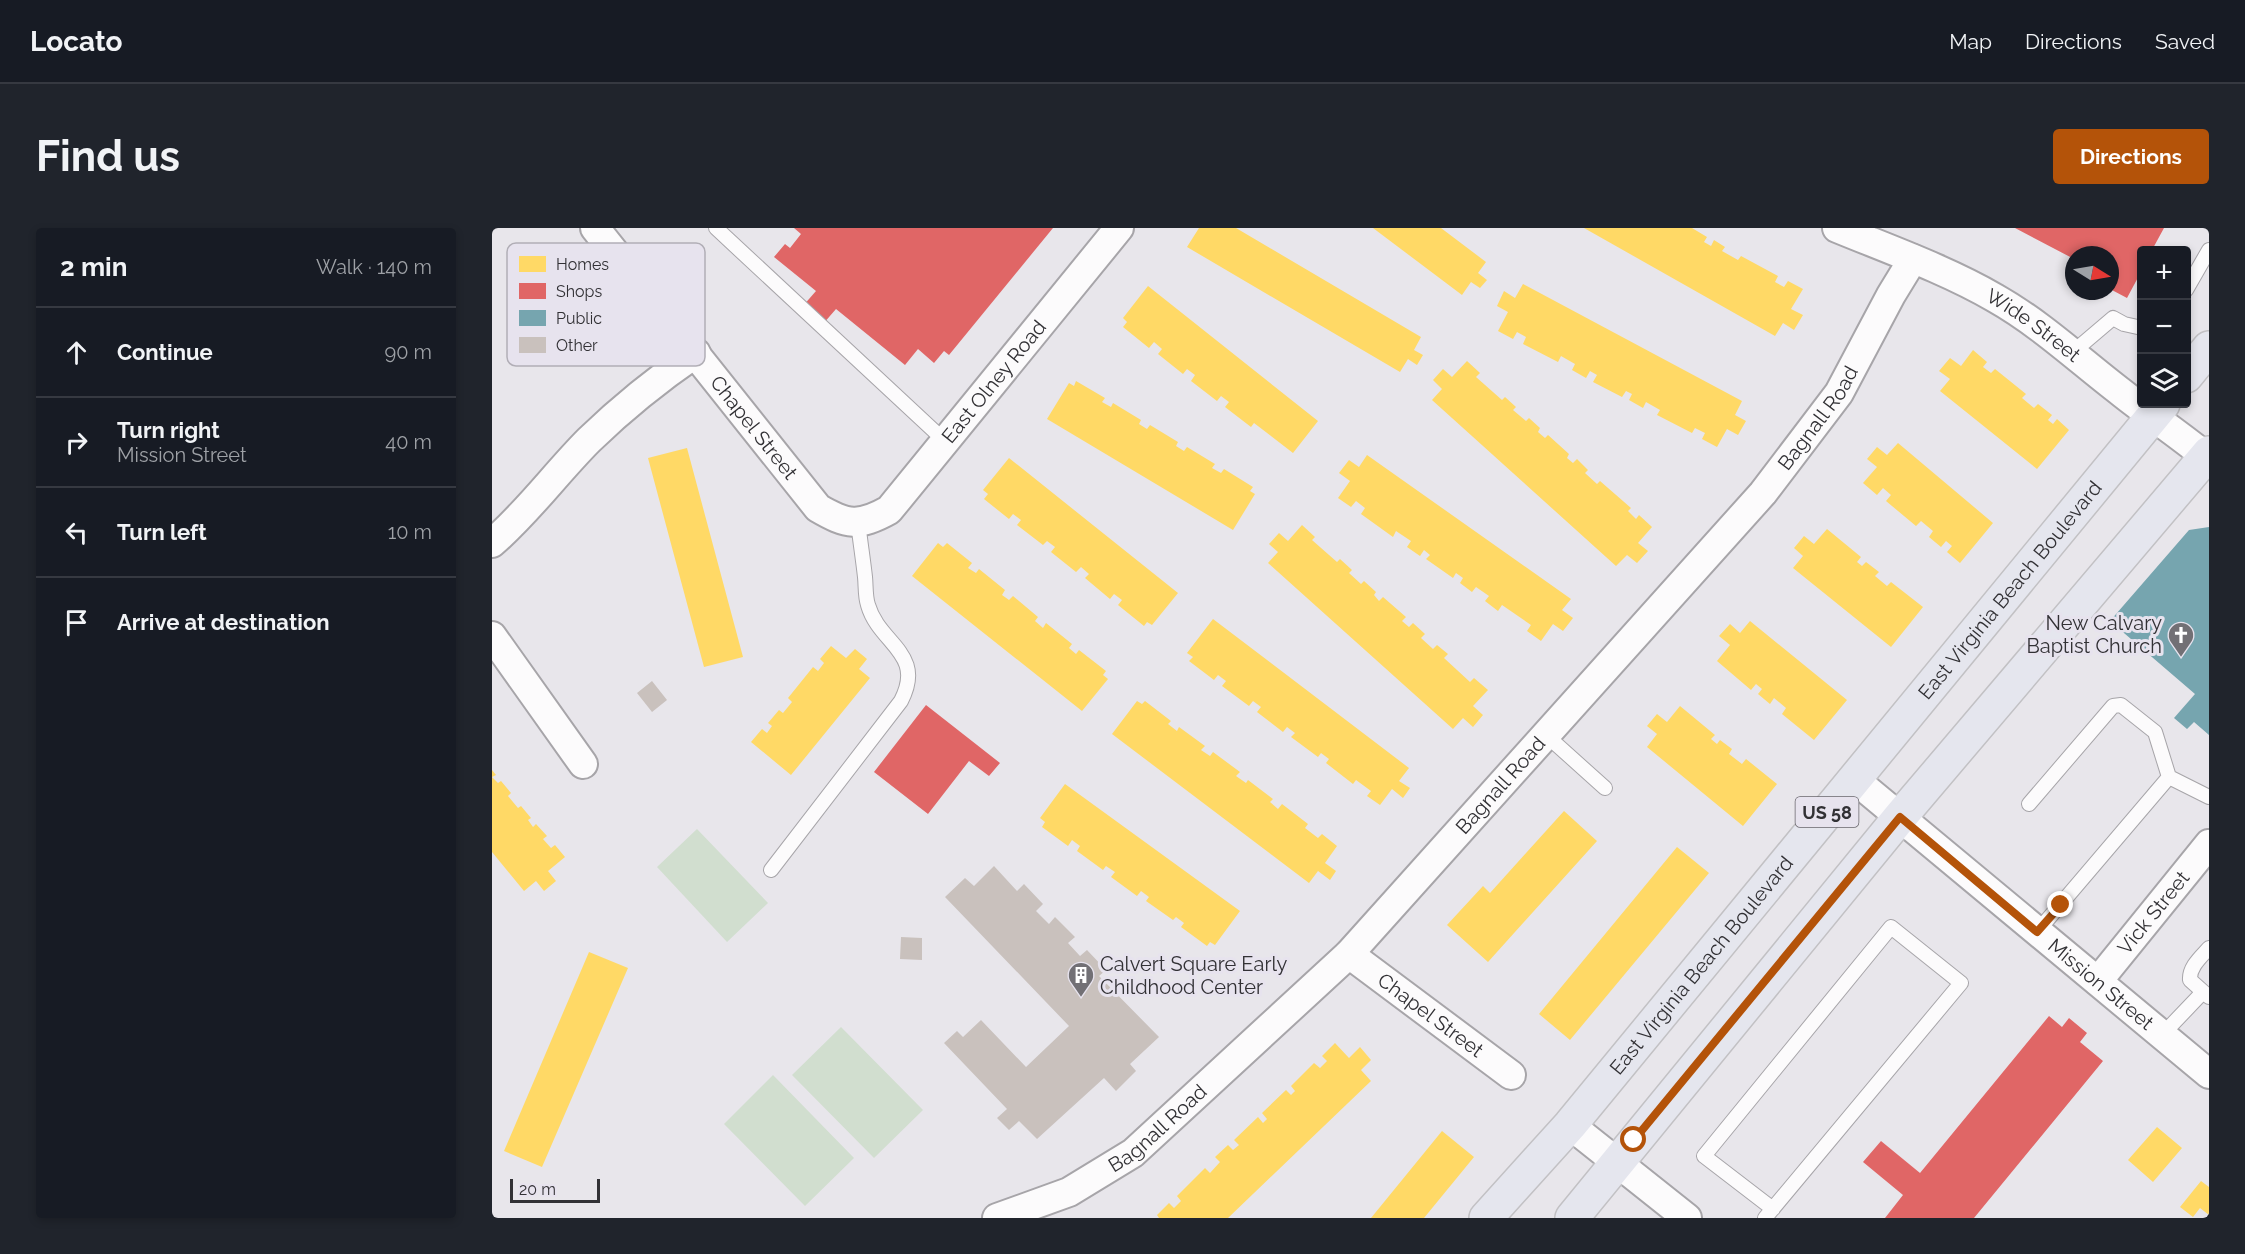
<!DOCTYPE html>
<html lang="en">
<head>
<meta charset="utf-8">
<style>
	:root { --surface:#171b24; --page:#20242c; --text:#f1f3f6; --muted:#9ea1a6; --line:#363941; --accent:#b45309 }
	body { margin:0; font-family:Raleway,sans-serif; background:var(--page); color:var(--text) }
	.controls { position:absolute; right:18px; top:18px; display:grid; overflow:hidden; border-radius:6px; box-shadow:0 3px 9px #0003 }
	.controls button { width:54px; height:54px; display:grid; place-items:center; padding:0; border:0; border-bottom:2px solid var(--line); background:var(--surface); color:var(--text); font:30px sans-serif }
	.compass { position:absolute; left:1573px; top:18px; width:54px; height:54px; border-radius:50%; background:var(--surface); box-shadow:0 3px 9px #0003; rotate:101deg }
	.scale { position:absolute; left:18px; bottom:15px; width:90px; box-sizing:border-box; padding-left:6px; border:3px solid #323135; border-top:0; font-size:16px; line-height:21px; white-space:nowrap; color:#323135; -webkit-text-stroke:4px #e7e3ee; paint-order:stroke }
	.stop { position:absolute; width:18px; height:18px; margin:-14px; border:4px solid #b45309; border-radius:50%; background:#fff }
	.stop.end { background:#b45309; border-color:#fff; box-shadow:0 2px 6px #0008 }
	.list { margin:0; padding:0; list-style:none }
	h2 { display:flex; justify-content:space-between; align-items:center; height:78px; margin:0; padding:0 24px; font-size:26px }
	h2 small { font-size:20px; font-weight:400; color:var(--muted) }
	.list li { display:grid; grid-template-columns:39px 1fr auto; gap:18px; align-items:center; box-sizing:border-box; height:90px; padding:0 24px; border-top:2px solid var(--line) }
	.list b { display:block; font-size:22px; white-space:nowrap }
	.list p { margin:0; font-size:20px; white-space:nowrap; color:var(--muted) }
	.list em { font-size:20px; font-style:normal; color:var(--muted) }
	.icon { flex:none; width:33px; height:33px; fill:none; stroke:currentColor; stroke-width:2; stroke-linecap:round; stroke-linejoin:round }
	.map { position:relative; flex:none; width:1717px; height:990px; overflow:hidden; border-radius:6px }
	header { display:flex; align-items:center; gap:36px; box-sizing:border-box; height:84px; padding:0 30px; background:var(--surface); border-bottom:2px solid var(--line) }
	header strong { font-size:28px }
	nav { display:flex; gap:33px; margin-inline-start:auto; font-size:21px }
	.intro { display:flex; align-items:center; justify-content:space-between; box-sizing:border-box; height:144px; padding:0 36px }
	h1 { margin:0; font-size:42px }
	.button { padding:15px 27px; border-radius:6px; background:var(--accent); color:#fff; font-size:21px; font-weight:700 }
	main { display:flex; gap:36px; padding:0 36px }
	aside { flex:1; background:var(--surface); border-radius:6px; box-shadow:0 3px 9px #0003 }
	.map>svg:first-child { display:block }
	.green { fill:#d1decf }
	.homes { fill:#ffd966 }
	.shops { fill:#e06666 }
	.public { fill:#76a5af }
	.building { fill:#c9c1bd }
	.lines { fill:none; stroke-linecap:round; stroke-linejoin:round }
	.lane-casing { stroke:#a7a5a9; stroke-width:16 }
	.street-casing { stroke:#a7a5a9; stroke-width:32 }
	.primary-casing { stroke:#c2c1c4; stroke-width:36 }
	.lane { stroke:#fcfbfc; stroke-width:14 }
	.street { stroke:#fcfbfc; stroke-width:28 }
	.primary { stroke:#e5e6ee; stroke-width:33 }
	.route { stroke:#b45309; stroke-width:8 }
	.labels { text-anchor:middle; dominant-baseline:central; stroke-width:6; stroke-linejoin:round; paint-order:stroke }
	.shield { fill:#e7e3ee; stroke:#68666c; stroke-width:1.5 }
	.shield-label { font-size:18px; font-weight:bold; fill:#323135 }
	.street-label { font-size:20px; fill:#323135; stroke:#e7e3ee }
	.poi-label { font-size:20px; fill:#323135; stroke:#e7e3ee; text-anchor:end }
	.key { fill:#e7e3ee; stroke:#b1aeb6; stroke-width:1.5 }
	.key-label { font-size:16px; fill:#323135 }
</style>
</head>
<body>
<header>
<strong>Locato</strong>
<nav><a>Map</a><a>Directions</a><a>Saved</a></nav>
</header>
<div class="intro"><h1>Find us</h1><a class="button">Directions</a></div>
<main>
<aside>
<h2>2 min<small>Walk · 140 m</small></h2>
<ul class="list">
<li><svg class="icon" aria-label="ahead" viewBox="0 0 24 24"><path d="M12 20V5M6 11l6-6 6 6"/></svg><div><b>Continue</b></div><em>90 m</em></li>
<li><svg class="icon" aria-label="right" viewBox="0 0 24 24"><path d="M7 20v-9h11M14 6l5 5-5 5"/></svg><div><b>Turn right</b><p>Mission Street</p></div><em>40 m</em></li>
<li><svg class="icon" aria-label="left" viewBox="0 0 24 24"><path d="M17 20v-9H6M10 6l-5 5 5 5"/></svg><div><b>Turn left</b></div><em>10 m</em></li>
<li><svg class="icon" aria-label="arrive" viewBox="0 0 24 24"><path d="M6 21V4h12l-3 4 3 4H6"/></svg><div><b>Arrive at destination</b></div></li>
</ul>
</aside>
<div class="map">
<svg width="1717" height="990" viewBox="0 0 1717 990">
	<rect width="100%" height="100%" fill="#e8e6eb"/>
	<path class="green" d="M205,601L276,675L235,714L165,639Z
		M349,799L431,882L382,930L300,847Z
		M281,847L362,930L313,978L232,896Z"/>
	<path class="homes" d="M707,0H744L929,109L922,122L931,127L925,137L916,131L908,144L695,19Z
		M881,0H949L994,34L986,45L995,52L988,60L979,54L970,67Z
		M1092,0H1200L1215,9L1212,14L1219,18L1222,12L1233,19L1230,23L1246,32L1249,28L1286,48L1283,54L1292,59L1296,53L1311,61L1299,81L1311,87L1302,102L1291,95L1283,108Z
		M1031,56L1250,173L1243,187L1254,193L1246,207L1235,201L1225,219L1210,211L1213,205L1203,200L1200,205L1165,187L1168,182L1154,174L1151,180L1137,172L1140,166L1134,163L1130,169L1101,154L1105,147L1098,143L1094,150L1080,142L1083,136L1069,128L1066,134L1031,116L1034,109L1025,104L1021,111L1006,103L1016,84L1005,78L1012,63L1023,70Z
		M656,58L826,193L801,225L762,195L759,199L733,179L737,174L729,168L725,173L699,153L703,147L695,141L691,146L666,126L670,121L662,114L657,120L631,99L635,94L631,90Z
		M1481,122L1495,134L1491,139L1499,145L1503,141L1534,166L1530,170L1542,180L1546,176L1560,187L1556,192L1561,196L1565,191L1577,202L1545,241L1448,163L1458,151L1447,143L1458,130L1469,138Z
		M975,133L988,145L984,149L1010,172L1013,169L1024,179L1021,182L1034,193L1037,190L1048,200L1046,204L1053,210L1056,207L1077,226L1075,230L1081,235L1085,231L1096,242L1093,245L1105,256L1108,253L1139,280L1136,283L1144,291L1147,287L1160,299L1146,315L1156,323L1145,335L1135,327L1124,338L940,172L950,161L941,152L951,141L960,149Z
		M584,153L613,170L610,174L619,179L621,175L649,192L647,196L655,201L658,197L686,214L684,218L692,223L695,219L723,236L720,240L729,245L732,241L761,259L758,263L763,266L741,302L555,191L577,155L582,158Z
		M1406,215L1501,295L1468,335L1455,324L1460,318L1454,313L1449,319L1437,309L1441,303L1429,293L1424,298L1394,273L1399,267L1391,260L1385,267L1371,255L1385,239L1375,231L1385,219L1395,227Z
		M195,220L251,429L212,439L156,230Z
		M875,227L1079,371L1070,382L1081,390L1071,403L1061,396L1049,413L1035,403L1039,397L1010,377L1006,383L993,373L997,368L984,359L980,364L968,355L971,350L964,345L961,350L934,331L938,327L932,322L928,328L915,319L919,313L904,303L901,309L869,286L873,280L864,273L859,279L846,270L858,253L847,245L857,232L867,239Z
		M517,230L686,365L660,397L655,394L652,398L626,377L630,372L622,366L618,371L593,350L597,346L589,339L584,344L559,324L563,319L555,313L551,317L525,297L529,292L521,286L517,291L492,271L496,266L491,262Z
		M810,297L823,309L820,312L845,334L848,331L860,342L857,345L869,356L872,353L884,364L882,367L887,373L891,369L914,389L910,393L917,399L921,395L933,406L929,410L941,421L945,417L956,426L952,430L978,454L982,450L996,462L981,478L991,487L981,499L971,490L961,501L776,335L786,324L777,316L787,305L796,313Z
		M1335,301L1369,329L1365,334L1370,338L1374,334L1387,344L1383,348L1395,358L1399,354L1431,379L1399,419L1301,340L1311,328L1302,320L1312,308L1322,316Z
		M446,315L451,319L455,315L480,335L476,340L484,345L487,341L513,362L510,367L517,372L521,368L546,389L543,393L551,400L554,395L580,416L577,420L584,426L587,422L614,443L611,447L616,451L590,483L420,348Z
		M721,391L917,540L907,553L918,560L911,570L900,561L888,577L875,568L879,563L864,552L861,556L834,535L837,531L829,525L826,529L799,509L803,505L795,499L791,504L765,484L769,479L761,473L757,478L730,458L734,453L726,447L722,452L697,433L701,429L695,425Z
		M1258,393L1355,472L1322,512L1290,486L1294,480L1282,470L1278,476L1266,466L1270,461L1264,456L1259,462L1225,433L1238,417L1227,408L1238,396L1248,405Z
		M339,418L354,430L363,421L375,431L367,441L378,450L299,547L259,514L270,501L275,505L280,498L276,495L287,482L291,485L300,474L296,470L321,439L326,443L332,435L328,431Z
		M645,473L650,476L653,473L679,493L676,496L685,503L687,499L713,518L709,522L718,528L721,524L748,544L744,548L754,555L756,552L781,571L778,574L786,581L790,576L816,596L813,600L826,610L830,606L845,618L833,635L844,643L838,652L826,643L817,655L620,506Z
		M1188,478L1223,507L1219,511L1225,516L1228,512L1240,521L1237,526L1250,536L1254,531L1285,556L1251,598L1155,519L1165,506L1155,498L1165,486L1175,494Z
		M0,542L4,547L0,549L6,555L9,553L19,565L16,568L26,580L29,578L39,590L36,592L41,599L44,596L55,608L51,611L59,620L63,617L73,629L56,643L64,653L52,663L44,653L32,663L0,624Z
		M573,556L748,683L723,717L718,714L715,718L689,699L692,695L684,689L681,692L654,673L657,669L649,663L645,668L619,649L623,644L614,638L611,642L585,623L588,618L580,612L576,618L550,599L553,594L548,590Z
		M1072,583L1105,613L996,734L955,697L991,658L998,665Z
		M1185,619L1217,645L1078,812L1047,786Z
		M97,724L136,740L50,939L12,923Z
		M843,815L857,830L868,819L879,832L869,842L879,853L736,990H667L665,987L677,975L682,980L689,973L685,968L713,940L718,945L728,934L723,929L736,917L741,922L747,917L742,912L766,889L771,895L775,891L770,885L794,862L799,867L803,863L799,858L822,835L828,840L835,833L830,828Z
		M1665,899L1690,920L1661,954L1636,932Z
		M950,903L982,929L932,990H879Z
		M1709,953L1717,959V987L1708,980L1701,989L1688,979Z"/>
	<path class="shops" d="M302,0H561L457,127L452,123L442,135L426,121L413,137L344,81L331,96L310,79L324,63L282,29L293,16L298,20L309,6Z
		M1523,0H1672L1660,22H1650V42L1635,70L1618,61V27H1582V31Z
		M434,477L508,535L497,548L477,533L436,586L382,544Z
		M1557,788L1570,799L1577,790L1595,805L1588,814L1611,833L1482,990H1393L1411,967L1371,934L1389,913L1428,945Z"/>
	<path class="public" d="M1717,299V507L1702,494L1695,501L1682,490L1703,466L1618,393L1697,302Z"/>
	<path class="building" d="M160,453L175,472L160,484L145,465Z
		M502,638L525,663L532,656L551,676L544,683L557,696L563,689L583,709L576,715L588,728L595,722L614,742L607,748L667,809L638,836L644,843L624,863L612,850L545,911L527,893L517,902L505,890L515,881L452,815L465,803L471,809L489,792L534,839L577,798L453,669L473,650L482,658Z
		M409,709L430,710V732L408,731Z"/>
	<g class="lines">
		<g class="lane-casing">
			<path id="lane" d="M224,0L454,214
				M1694,62L1717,22
				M1581,124L1621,90L1632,96L1650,100
				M1054,507L1113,560
				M1677,549L1717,569
				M1537,576L1621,478L1629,477L1663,504L1677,549L1545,704
				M279,642L409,473C434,425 387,416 376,377C373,368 374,358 373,349C371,331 368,312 366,294
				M1717,720C1709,729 1697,739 1698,752L1717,769
				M1670,807L1711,764
				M1273,990L1469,755L1399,699L1212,928L1281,981"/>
		</g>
		<g class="street-casing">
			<g id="street">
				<path id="s1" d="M103,0L326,280C355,297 367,299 397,282L627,0"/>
				<path id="s2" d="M1345,0C1396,21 1455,42 1503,70C1549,96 1588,133 1630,165C1659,188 1689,208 1717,231"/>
				<path d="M0,315C36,284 64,245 97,212C130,180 166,151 204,125"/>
				<path d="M0,408L91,536"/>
				<path id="s3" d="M1362,551L1717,846"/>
				<path id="s4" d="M857,726L1019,847"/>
				<path id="s5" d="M1606,753L1717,616"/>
				<path d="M1078,897L1195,990"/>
				<path id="s6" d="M505,990L577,964L641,925L857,726L1271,265L1347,165L1399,67L1421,31"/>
			</g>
		</g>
		<g class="primary-casing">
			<g id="primary">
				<path d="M1694,148L1717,120"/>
				<path id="s7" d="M994,990L1078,897L1671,176"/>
				<path d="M1080,990L1408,589L1717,225"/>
			</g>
		</g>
		<use href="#lane" class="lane"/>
		<use href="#street" class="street"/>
		<use href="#primary" class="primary"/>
	</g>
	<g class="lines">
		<path class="route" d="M1142,912L1408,589L1545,704L1569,677"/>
	</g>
	<defs>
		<g id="church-pin" transform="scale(1.35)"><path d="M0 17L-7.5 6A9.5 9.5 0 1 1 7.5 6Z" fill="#727075" stroke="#e7e3ee"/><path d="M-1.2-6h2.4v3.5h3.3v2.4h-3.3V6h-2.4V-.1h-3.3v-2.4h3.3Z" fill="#fff"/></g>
		<g id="building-pin" transform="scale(1.35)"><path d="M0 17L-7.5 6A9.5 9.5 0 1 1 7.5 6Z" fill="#727075" stroke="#e7e3ee"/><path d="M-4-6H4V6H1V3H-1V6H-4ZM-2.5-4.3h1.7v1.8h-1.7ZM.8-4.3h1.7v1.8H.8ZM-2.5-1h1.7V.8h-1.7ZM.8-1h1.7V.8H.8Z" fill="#fff"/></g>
	</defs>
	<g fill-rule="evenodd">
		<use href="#church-pin" x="1689" y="407"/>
		<use href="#building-pin" x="589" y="747"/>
	</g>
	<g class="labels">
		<rect class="shield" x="1303.5" y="569" width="63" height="30" rx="4.5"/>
		<g class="shield-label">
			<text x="1335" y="584">US 58</text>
		</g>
		<g class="street-label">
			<text stroke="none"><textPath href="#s2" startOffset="220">Wide Street</textPath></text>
			<text stroke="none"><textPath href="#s1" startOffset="600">East Olney Road</textPath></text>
			<text stroke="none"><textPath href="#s6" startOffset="1158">Bagnall Road</textPath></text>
			<text stroke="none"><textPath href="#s1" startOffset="255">Chapel Street</textPath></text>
			<text stroke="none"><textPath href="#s7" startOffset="818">East Virginia Beach Boulevard</textPath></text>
			<text stroke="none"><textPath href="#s6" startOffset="672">Bagnall Road</textPath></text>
			<text stroke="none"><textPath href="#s5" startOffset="88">Vick Street</textPath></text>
			<text stroke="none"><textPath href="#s7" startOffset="332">East Virginia Beach Boulevard</textPath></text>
			<text stroke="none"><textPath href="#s3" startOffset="321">Mission Street</textPath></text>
			<text stroke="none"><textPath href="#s4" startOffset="102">Chapel Street</textPath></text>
			<text stroke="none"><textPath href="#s6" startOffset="186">Bagnall Road</textPath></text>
		</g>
		<g class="poi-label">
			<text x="1670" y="395">New Calvary<tspan x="1670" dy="23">Baptist Church</tspan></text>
			<text x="608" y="736" text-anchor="start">Calvert Square Early<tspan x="608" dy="23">Childhood Center</tspan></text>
		</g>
	</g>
	<rect x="15" y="15" width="198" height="123" rx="9" class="key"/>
	<rect x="27" y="28" width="27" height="16" fill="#ffd966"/>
	<rect x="27" y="55" width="27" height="16" fill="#e06666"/>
	<rect x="27" y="82" width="27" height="16" fill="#76a5af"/>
	<rect x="27" y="109" width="27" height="16" fill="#c9c1bd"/>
	<g class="key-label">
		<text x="64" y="42">Homes</text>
		<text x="64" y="69">Shops</text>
		<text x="64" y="96">Public</text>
		<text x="64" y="123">Other</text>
	</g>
</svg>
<div class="controls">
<button>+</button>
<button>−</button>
<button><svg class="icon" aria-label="layers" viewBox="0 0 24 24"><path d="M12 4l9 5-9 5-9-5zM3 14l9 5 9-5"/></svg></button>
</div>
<svg class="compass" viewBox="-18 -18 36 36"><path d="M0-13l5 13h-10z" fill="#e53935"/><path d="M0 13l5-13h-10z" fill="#9ea1a6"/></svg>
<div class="scale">20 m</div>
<div class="stop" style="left:1142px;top:912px"></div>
<div class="stop end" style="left:1569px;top:677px"></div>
</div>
</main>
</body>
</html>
